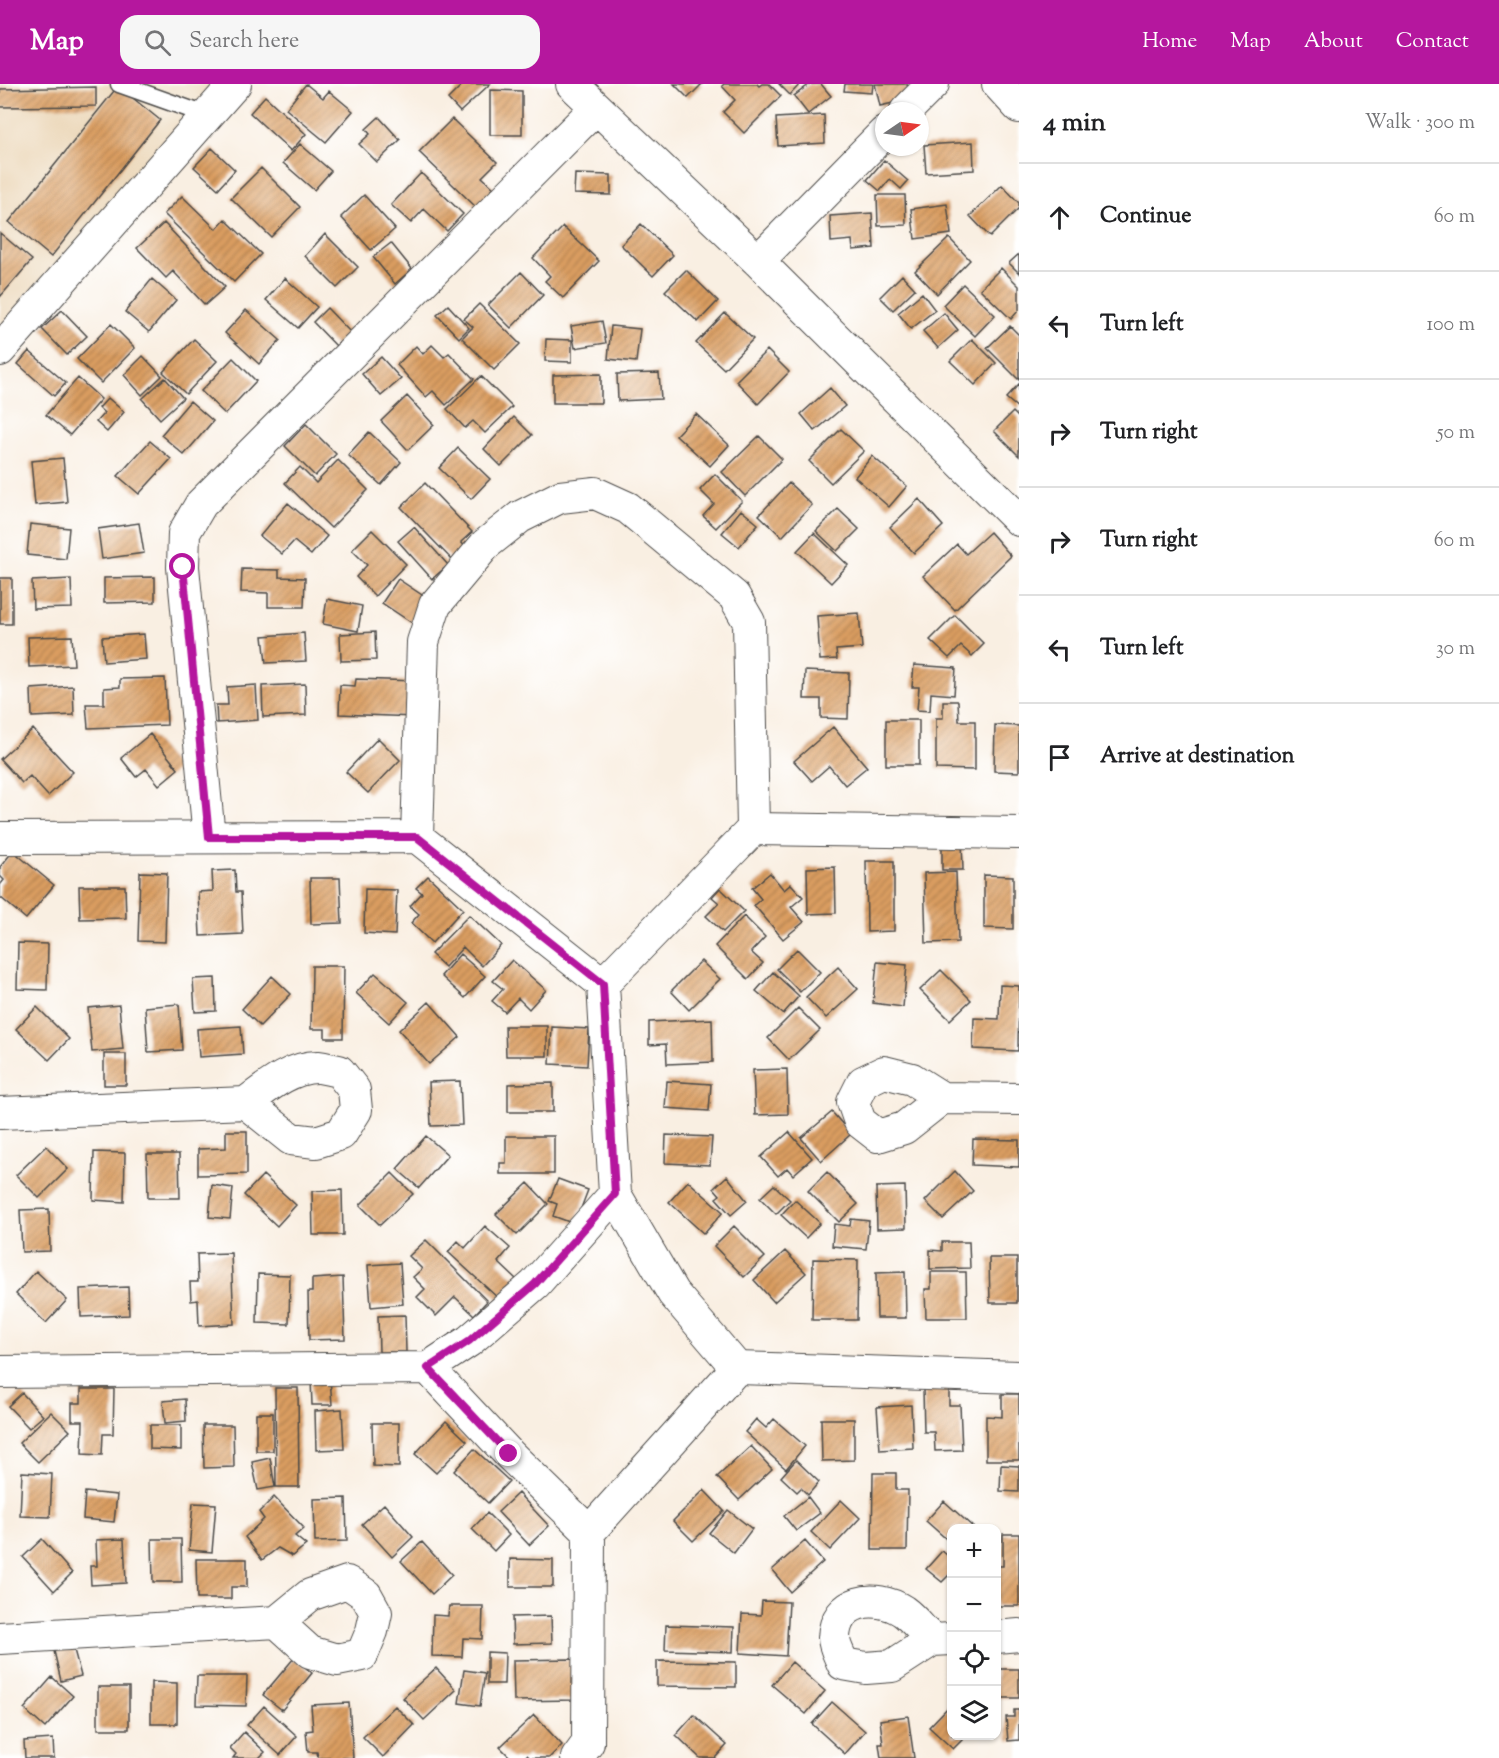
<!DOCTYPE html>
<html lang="en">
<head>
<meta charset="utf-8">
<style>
	:root { --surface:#fff; --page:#f6f6f6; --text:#202124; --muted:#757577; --line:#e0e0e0; --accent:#b5179e }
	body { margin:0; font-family:"Sorts Mill Goudy",serif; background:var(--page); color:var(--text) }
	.controls { position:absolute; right:18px; bottom:18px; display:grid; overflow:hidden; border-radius:12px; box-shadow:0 2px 4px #0004 }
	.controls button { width:54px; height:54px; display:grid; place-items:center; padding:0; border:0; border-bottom:2px solid var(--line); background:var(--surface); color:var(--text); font:30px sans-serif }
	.compass { position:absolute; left:875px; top:18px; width:54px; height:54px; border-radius:50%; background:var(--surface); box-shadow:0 2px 4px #0004; rotate:77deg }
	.stop { position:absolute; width:18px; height:18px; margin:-14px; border:4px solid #b5179e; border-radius:50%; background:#fff }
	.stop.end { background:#b5179e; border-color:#fff; box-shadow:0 2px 6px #0008 }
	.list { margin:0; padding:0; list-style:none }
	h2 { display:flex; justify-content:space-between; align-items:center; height:78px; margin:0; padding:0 24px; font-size:26px }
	h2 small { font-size:20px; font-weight:400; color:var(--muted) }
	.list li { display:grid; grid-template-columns:39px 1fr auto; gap:18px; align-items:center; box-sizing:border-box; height:108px; padding:0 24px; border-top:2px solid var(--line) }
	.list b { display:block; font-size:22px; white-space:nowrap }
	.list em { font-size:20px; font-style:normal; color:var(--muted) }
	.icon { flex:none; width:33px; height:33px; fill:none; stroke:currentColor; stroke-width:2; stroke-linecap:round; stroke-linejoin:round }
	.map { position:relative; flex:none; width:1019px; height:1674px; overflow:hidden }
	header { display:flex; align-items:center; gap:36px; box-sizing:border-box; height:84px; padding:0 30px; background:var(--accent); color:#fff }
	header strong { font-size:28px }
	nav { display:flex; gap:33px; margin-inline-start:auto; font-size:21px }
	.search { width:420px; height:54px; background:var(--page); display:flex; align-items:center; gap:15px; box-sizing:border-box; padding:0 21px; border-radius:18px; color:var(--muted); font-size:22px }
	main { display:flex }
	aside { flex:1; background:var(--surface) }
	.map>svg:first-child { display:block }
	.built { fill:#ecd8ba }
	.building { fill:url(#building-hatch) }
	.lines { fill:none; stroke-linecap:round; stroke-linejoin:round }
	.lane-casing { stroke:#4a4846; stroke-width:19 }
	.street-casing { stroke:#4a4846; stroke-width:34 }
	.lane { stroke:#fff; stroke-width:16 }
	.street { stroke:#fff; stroke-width:32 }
	.route { stroke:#b5179e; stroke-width:8 }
</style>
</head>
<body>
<header>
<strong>Map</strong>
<div class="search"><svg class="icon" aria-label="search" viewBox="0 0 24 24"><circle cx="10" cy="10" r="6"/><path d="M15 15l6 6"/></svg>Search here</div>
<nav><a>Home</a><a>Map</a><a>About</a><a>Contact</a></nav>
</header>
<main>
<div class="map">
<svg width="1019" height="1674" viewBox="0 0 1019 1674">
	<defs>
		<pattern id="building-hatch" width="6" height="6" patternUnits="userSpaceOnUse" patternTransform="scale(1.5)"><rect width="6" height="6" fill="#da9d60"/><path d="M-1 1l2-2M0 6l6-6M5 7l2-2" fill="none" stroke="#b1804f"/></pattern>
	</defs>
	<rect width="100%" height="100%" fill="#fff"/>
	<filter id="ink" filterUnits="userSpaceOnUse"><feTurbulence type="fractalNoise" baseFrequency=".0167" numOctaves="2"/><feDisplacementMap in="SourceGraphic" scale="12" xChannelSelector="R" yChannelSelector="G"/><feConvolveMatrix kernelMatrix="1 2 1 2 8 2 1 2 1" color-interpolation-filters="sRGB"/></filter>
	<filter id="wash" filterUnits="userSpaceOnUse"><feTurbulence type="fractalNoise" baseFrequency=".008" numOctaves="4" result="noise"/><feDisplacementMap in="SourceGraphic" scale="24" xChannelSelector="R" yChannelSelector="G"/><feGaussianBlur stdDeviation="1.35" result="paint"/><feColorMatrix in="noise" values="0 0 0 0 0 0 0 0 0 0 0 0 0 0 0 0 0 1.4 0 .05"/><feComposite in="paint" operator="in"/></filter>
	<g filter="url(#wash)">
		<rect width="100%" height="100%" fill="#f9efe2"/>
		<path class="built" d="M0,0H237L0,251Z"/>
		<g id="blocks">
			<path class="building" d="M306,0L323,14L329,7L353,27L326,58L286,25Z
				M463,0H490L460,28L448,15Z
				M674,0H702L688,14Z
				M724,0H757L759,2L762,0H769L781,12L744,49L723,28L735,16L722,2Z
				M779,0H800L790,11Z
				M810,0H821L831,12L808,30L794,12Z
				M845,0H873L872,9L844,7Z
				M875,0H907L910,15L880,22Z
				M118,2L160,36L51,173L9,138Z
				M96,3V22L0,23V5Z
				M490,6L522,7V51H490Z
				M265,12L306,50L291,67L250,29Z
				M824,31L825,59L778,62L776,34Z
				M379,33L400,56L377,78L359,60L370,50L366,45Z
				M452,35L497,78L482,93L496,106L478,125L419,68Z
				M973,58L974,86L926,89L924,61Z
				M300,60L331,87L314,106L283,79Z
				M212,64L235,86L218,105L194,83Z
				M884,76L908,97L901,105L890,95L880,107L867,96Z
				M261,84L300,123L271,153L231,114Z
				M421,89L463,130L447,147L424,125L411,139L391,121Z
				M575,90L611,91V111L574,110Z
				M1002,101L1019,119V124L990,153L970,132Z
				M364,111L395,145L371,166L341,133Z
				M877,111H905L906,141L878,142Z
				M182,112L216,145L225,135L261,170L234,198L164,130Z
				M947,120L951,150L915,155L911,125Z
				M872,129L874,164L853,166L852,156L831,158L830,132Z
				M164,139L225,203L205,221L173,187L166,194L137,164Z
				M641,140L673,171L653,192L621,161Z
				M563,143L599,177L563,214L545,197L550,192L533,174Z
				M0,149L32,176L0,213Z
				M325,150L358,183L337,204L305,172Z
				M949,154L970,176L937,210L915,187Z
				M391,159L412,185L395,200L373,173Z
				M1019,170V189L1009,179Z
				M1001,184L1019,202V226L1011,235L980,205Z
				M686,186L718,217L698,238L665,207Z
				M521,188L543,211L511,244L488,221Z
				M902,191L915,205L893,226L880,213Z
				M285,194L317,223L298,244L266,216Z
				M152,195L176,216L149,248L125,228Z
				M963,200L995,231L975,252L943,221Z
				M922,209L935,226L911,245L898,229Z
				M479,220L520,260L494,286L462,254L473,243L464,235Z
				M448,221L469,244L459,254L437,231Z
				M327,224L352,250L338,264L313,238Z
				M62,226L87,252L67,271L42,245Z
				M246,226L280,256L259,280L225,249Z
				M725,229L753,255L724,285L696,259Z
				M944,229L958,246L938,264L923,247Z
				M602,237L606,259L575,264L571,242Z
				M111,240L135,264L101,299L77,275Z
				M611,242L640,245L636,278L608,275Z
				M1010,242L1019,251V296L987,264Z
				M194,255L217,277L186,310L163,288Z
				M546,255L572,256V278L545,277Z
				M972,255L996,279L975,301L950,277Z
				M432,261L444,273L449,269L474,295L446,321L433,307L426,313L397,281L416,262L423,270Z
				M767,266L789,288L758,320L736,297Z
				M29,267L66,299L54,312L18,280Z
				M143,272L162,292L142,311L124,291Z
				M381,273L401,295L381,312L362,290Z
				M233,274L256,297L225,330L201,307Z
				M659,289L661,315L618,317L617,290Z
				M601,290V319H553V291Z
				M481,292L512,323L485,349L473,337L465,344L447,325Z
				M78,294L101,315L70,351L46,331Z
				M165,294L183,314L160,335L142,315Z
				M1019,300V325L1006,314Z
				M830,304L845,322L815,347L801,330Z
				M407,312L434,341L408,366L381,337Z
				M108,314L124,328L107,348L96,338L104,329L99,324Z
				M190,317L213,337L184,371L161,351Z
				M1013,328L1019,334V372L994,347Z
				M696,330L729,361L710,382L676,351Z
				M514,333L532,351L501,382L484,365Z
				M306,340L336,370L315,392L285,362Z
				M841,345L864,367L831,399L809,377Z
				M369,348L401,378L381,401L348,371Z
				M759,352L782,375L745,412L722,388Z
				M150,357L171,375L139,410L118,392Z
				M458,364L490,395L471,415L439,384Z
				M872,372L907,402L889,423L855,393Z
				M63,374L67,418L35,421L31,377Z
				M338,376L368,406L331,444L285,399L300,383L316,399Z
				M715,390L742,417L716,444L703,432L714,420L700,406Z
				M425,399L472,448L461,458L468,466L455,479L401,423Z
				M789,399L812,421L782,453L759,431Z
				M919,415L943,442L914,469L890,443Z
				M288,419L327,452L311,471L294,457L282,470L260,452Z
				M838,425L859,445L837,467L816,447Z
				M741,426L758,440L739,463L722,449Z
				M139,439L144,469L102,475L98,445Z
				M30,440L69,444L66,475L27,471Z
				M414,443L448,481L432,495L398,457Z
				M372,446L406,480L375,512L356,493L367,481L352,466Z
				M990,448L1011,472L955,526L923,492L957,460L966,470Z
				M814,449L848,481L831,499L797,467Z
				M242,485L279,486V493L305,494L304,523H268V509L241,508Z
				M155,493V518L104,519V494Z
				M0,494H12V540H0Z
				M71,495L72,524L33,525L32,497Z
				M398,495L431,517L415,541L382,519Z
				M327,515L362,522L358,547L323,540Z
				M859,529L862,564L836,566L837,575L820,576L817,532Z
				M955,531L984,560L972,572L961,562L949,574L930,556Z
				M375,548L376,576L341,577L340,550Z
				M304,549L306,577L266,579L263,552Z
				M144,550L146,575L104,578L102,553Z
				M72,552L74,581L29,583L28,553Z
				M914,581L956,584L954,611L931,609L930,627L917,626L919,603H912Z
				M805,587L849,589L848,635L821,634V615H804Z
				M165,594L167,641L88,644L86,620H104V604L120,603V595Z
				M356,595L416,597L415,633L339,630L340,601L355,602Z
				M305,600L306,631L263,633L262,602Z
				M256,601L258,636L217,639L216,621H228L227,603Z
				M73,602L74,631L32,633L31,605Z
				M943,617H958L959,637H975V686L936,685V634H943Z
				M886,636H919V681H886Z
				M995,641L1019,642V688L994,687Z
				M833,643L867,683L845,701L829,682L812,697L794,677Z
				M33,645L73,688L48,712L30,692L22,699L0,675Z
				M150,650L178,685L159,701L146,685L136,693L121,674Z
				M378,654L400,676L368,709L346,688Z
				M942,757H962L963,786H942Z
				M13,767L54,801L26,835L0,813V801L4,796L0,792V783Z
				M866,777H894V847L867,848Z
				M835,783L836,829L808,830L807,784Z
				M235,786L236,808H241L243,850L200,852L198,808L213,807L212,787Z
				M140,788L167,789L165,858L138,857Z
				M956,788L958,858L926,859L924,789Z
				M770,789L784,806L791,800L803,813L791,823L804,838L783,855L754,821L761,815L752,804Z
				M984,791L1013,792V845L984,844Z
				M428,792L463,825L432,859L411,839L419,830L410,822L422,809L416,804Z
				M310,794H340L342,839L311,840Z
				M79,802H125L126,834L80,835Z
				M720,804L744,827L723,848L706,832L719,819L712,813Z
				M365,805L397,806L395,851L364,849Z
				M469,831L501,861L482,882L463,863L445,883L431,870Z
				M744,832L765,853L751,868L763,879L748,895L715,862Z
				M18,859L48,860L47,906L17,905Z
				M797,865L820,888L800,908L777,885Z
				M460,870L485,892L465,914L441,892Z
				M512,876L546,906L529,925L518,914L505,928L492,917L503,905L493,897Z
				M701,877L720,895L689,926L671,907Z
				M877,878L907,881L903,923L873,919Z
				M312,882H344L343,954H325V945H311Z
				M838,883L858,905L826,934L806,913Z
				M941,886L971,916L950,936L920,906Z
				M773,888L799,912L783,930L756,907Z
				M375,889L408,918L389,939L356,909Z
				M272,892L291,910L260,942L242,925Z
				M215,894L216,927L195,928L193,895Z
				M1000,901L1019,902L1018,967L973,965L974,934L999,935Z
				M429,918L460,953L429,980L399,946Z
				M179,920L182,966L148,968L145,923Z
				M119,921L123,965L92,968L88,924Z
				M37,923L69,955L49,976L16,945Z
				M798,924L820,946L789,976L768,954Z
				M712,935L713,978L667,980L666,960L649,961V938Z
				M241,942L243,970L199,973L197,945Z
				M505,942H547V972H506Z
				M552,943L589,945L587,982L550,980Z
				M104,970H126V1001H104Z
				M787,985L788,1030L755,1031L753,986Z
				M460,997L462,1041L431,1042L429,998Z
				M667,997L711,1000L709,1027L665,1024Z
				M553,999V1028H508V1000Z
				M832,1028L851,1050L821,1077L801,1054Z
				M226,1047H247V1090L198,1091V1065L226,1064Z
				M789,1048L812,1074L793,1091L787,1084L778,1092L761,1073Z
				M666,1051L712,1053L710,1081L665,1079Z
				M426,1052L448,1071L419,1104L397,1085Z
				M506,1052H554V1090H500V1079H506Z
				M973,1055L1019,1056V1083L972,1081Z
				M46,1062L68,1085L39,1114L16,1091Z
				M94,1068L125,1069L124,1118L93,1116Z
				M147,1070H179L180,1114H148Z
				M955,1087L973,1107L943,1135L925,1117Z
				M827,1088L858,1120L839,1138L808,1107Z
				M392,1089L413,1110L380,1141L360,1121Z
				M263,1091L296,1121L277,1142L244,1111Z
				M727,1092L747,1117L731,1131L716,1114L720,1111L714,1104Z
				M558,1095L588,1106L575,1140L553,1132L557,1120L549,1117Z
				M688,1097L723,1128L704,1150L669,1118Z
				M528,1099L548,1120L517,1151L496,1130Z
				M212,1101L233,1104L230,1135L209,1133Z
				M774,1101L790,1116L776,1130L760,1114Z
				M905,1102L906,1144L877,1145L876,1103Z
				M342,1106L343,1151H313L312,1107Z
				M795,1116L820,1139L806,1154L781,1131Z
				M49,1125L50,1167L22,1168L20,1126Z
				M851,1135L869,1137L866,1165L832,1162L834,1140L850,1142Z
				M485,1142L510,1164L498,1178L516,1195L499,1215L448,1168L458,1157L465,1164Z
				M734,1142L765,1173L744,1193L714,1162Z
				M426,1156L487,1217L474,1231L455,1213L436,1232L417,1213L425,1205L413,1193L422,1185L409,1172Z
				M942,1158H969L970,1184L930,1185V1166L942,1167Z
				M785,1167L806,1189L774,1218L754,1196Z
				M231,1169L234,1240L199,1242L198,1216L191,1217L190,1198H198L197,1170Z
				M989,1174H1017V1219H990Z
				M813,1175L858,1176L857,1236H812Z
				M400,1179L403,1220L371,1223L368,1181Z
				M36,1187L67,1216L46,1239L16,1210Z
				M905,1188L906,1234H877L876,1189Z
				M931,1188H966L967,1234H926L925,1205H931Z
				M258,1190L290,1191L289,1240L257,1239Z
				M343,1193L345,1255L309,1256L308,1208H312V1195Z
				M128,1203L129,1231L81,1233L80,1205Z
				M405,1231L406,1268H379L378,1232Z
				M330,1294L332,1321H312L311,1295Z
				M275,1304H298L299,1403H276Z
				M949,1304V1321H960L962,1366L935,1367L934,1348H924L923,1305Z
				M81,1305H114L113,1350H103L102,1371L82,1370L83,1337H72V1319H81Z
				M22,1309L43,1332L29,1344L8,1322Z
				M1002,1310H1019V1376H986V1332L1002,1333Z
				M185,1315L186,1337L165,1339L163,1317Z
				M911,1321L913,1364L880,1366L877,1323Z
				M342,1325L344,1365L316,1366L315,1327Z
				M51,1328L70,1347L38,1378L19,1359Z
				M256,1329H273V1367H256Z
				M756,1335L766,1344L774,1335L805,1362L786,1385L745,1348Z
				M821,1335H854V1376L822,1377Z
				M446,1337L467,1357L436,1389L415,1370Z
				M372,1339H399V1383L373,1382Z
				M150,1341H181V1366L150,1365Z
				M203,1341H233L234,1383L204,1384Z
				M751,1362L772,1385L739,1416L717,1393Z
				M474,1365L509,1397L488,1419L454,1387Z
				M270,1374L275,1403L258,1406L252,1378Z
				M796,1376L819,1398L808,1411L801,1404L797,1408L781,1393Z
				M1001,1381L1019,1382V1408L1000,1407Z
				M22,1388L52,1390L50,1433L20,1432Z
				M873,1389H896V1406H908L907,1466H872Z
				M704,1406L724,1427L693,1457L673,1437Z
				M85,1408L117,1411L114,1438L83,1435Z
				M518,1409L549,1442L529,1461L498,1428Z
				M274,1413L304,1444L295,1452L306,1461L292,1472L278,1464L262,1476L245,1453L264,1435L259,1428Z
				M808,1413L820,1429L796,1447L784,1432Z
				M346,1414L347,1457L315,1458L314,1415Z
				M841,1416L860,1434L830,1466L811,1448Z
				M944,1417L974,1444H952V1460L926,1437Z
				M193,1419L216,1420L212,1468L189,1466Z
				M384,1420L413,1453L392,1473L362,1440Z
				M728,1426L752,1445L734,1469L709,1449Z
				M487,1429L509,1451L494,1467L472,1445Z
				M1003,1450H1019V1522H996V1482H1003Z
				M42,1455L72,1489L54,1507L23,1473Z
				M124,1455L126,1499L91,1501L90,1482H97L96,1456Z
				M152,1455H181L182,1498H153Z
				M805,1457L823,1478L790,1508L772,1486Z
				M422,1458L452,1491L432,1510L401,1477Z
				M942,1467L952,1475V1488L942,1498L926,1485Z
				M196,1475H247V1503H231V1515H197Z
				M510,1475L553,1476V1503H510Z
				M762,1517L789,1518L786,1572L740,1569L742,1530L761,1531Z
				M449,1522H483L482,1555L463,1554L462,1573L432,1572L433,1531L448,1532Z
				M551,1532L552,1559L513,1560L512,1533Z
				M666,1541L734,1543L733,1568L665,1566Z
				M73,1562L81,1592L61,1597L54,1567Z
				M487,1568L505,1569L504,1600H487Z
				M294,1574L312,1589L282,1626L263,1611Z
				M573,1575L574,1616L514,1617L513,1576Z
				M657,1577L736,1578V1603L657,1602Z
				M792,1578L825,1607L806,1630L772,1601Z
				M436,1584L456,1606L424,1636L403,1614Z
				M996,1585H1019V1614H996Z
				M464,1586L485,1589L480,1622L459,1619Z
				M197,1592H247L246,1622L196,1621Z
				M52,1593L73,1612L45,1644L24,1625Z
				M151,1598L177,1599V1640H151Z
				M98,1603H129V1645H98Z
				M832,1618L865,1647L845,1670L812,1640Z
				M349,1619L353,1674H318L317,1668H308L306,1647L313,1646L311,1621Z
				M952,1619V1652H966L953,1665L929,1643Z
				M264,1622L297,1652L280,1671L247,1641Z
				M395,1622L414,1641L383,1673L363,1653Z
				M1014,1626H1019V1656L1008,1657L1006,1633H1014Z
				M534,1631L562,1661L549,1674H530L527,1671L524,1674H511L500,1663Z
				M694,1631L727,1661L715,1674H700L676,1651Z
				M908,1632L914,1674H881L879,1660H883L880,1636Z
				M244,1648L265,1668L259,1674H233L236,1670L230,1664Z
				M53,1655L54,1674H25L24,1657Z"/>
		</g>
	</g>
	<g filter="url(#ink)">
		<use href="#blocks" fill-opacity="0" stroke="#4a4846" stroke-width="1.5"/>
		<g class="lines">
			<g class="lane-casing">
				<path id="lane" d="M119,0L206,31"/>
			</g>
			<g class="street-casing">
				<path id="street" d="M572,0L758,177L1019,436
					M998,0L1019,23
					M906,27L933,0
					M758,177L884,49
					M0,266L235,0
					M753,745L1019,749
					M209,753L183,483L184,449L201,420L596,24
					M417,753L423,558L435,521L486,460L520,433L560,413L595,409L628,424L734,512L749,538L753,745L603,900L615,1110L673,1209L737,1284L1019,1293
					M0,754L417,753L603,900
					M942,1014L904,1044L878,1052L860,1038L853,1018L863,998L884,988L912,995L942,1014L1019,1015
					M0,1029L246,1019C267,1003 292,982 319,983C326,984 332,986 339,987L354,1006L356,1026L341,1050L316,1058L291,1055L246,1019
					M428,1284L509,1370L589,1448
					M0,1288L428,1284L469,1257L535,1200L615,1110
					M996,1553L1019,1551
					M0,1554L277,1538L310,1511L347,1498L366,1511L376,1529L372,1547L362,1571L337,1576L310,1568L277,1538
					M932,1556C923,1547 913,1534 903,1527C875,1509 835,1516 834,1554C834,1562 840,1572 843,1580L866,1584L892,1582L932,1556L952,1555
					M577,1674L588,1659L589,1448L737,1284"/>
			</g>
			<use href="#lane" class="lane"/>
			<use href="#street" class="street"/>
		</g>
	</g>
	<g class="lines" filter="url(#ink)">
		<path class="route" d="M183,483L209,753H417L603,900L615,1110L535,1200L469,1257L428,1284L509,1370"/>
	</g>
</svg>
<div class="controls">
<button>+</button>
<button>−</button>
<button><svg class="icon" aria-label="locate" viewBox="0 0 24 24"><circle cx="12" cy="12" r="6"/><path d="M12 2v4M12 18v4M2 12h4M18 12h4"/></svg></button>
<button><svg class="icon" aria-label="layers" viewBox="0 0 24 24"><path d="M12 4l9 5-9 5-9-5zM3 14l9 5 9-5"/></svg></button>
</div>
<svg class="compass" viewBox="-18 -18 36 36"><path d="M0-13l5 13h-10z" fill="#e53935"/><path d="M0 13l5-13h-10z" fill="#757577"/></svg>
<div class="stop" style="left:183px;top:483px"></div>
<div class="stop end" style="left:509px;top:1370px"></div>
</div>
<aside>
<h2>4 min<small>Walk · 300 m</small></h2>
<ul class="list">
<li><svg class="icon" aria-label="ahead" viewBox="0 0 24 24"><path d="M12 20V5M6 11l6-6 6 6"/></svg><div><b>Continue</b></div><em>60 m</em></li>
<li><svg class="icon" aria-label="left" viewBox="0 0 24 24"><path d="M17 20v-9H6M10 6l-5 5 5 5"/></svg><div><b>Turn left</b></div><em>100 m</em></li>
<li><svg class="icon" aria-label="right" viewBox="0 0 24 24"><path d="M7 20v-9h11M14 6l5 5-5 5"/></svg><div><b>Turn right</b></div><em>50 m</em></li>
<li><svg class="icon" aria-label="right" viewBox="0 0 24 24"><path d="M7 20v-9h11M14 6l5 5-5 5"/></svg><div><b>Turn right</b></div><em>60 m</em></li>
<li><svg class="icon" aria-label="left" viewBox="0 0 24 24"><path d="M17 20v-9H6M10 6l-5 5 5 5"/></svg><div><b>Turn left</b></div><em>30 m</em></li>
<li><svg class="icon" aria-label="arrive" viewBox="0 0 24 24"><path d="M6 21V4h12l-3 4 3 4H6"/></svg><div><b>Arrive at destination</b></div></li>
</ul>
</aside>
</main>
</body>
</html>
